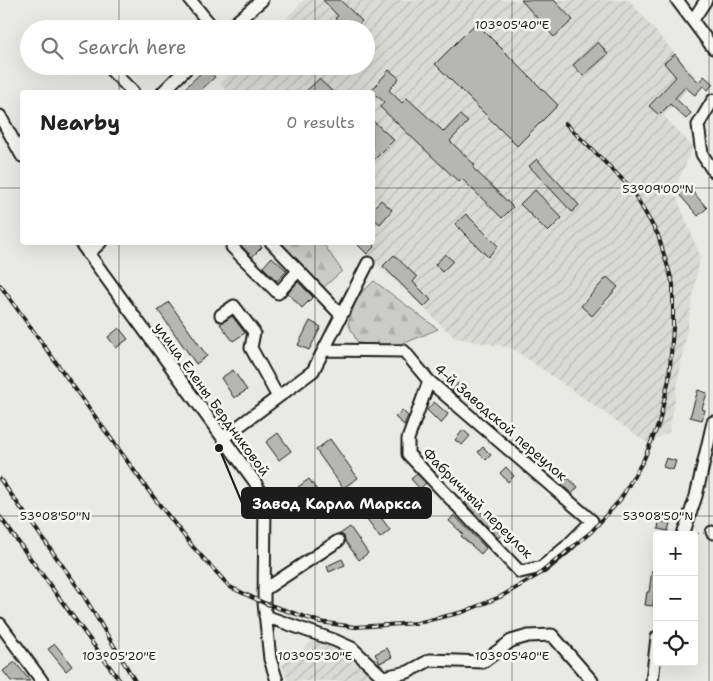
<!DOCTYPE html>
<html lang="en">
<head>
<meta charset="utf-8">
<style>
	:root { --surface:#fff; --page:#f2f2f2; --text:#222; --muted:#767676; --line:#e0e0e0 }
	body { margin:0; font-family:"Shantell Sans",sans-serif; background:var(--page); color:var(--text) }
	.controls { position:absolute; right:15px; bottom:15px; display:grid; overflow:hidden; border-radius:5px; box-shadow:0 5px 20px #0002 }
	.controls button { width:45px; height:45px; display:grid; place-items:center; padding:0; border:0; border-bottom:1px solid var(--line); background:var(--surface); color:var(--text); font:25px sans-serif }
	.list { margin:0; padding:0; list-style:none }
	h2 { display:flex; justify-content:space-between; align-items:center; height:65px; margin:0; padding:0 20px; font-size:21px }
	h2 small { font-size:16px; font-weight:400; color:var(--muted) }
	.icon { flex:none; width:28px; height:28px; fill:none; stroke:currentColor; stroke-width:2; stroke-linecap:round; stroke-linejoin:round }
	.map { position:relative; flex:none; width:713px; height:681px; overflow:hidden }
	.search { position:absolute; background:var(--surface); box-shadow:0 5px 20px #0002; left:20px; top:20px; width:355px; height:55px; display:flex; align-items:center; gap:12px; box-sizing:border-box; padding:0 18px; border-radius:28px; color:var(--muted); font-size:19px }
	.panel { position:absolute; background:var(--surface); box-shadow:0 5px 20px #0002; left:20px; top:90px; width:355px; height:155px; border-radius:5px }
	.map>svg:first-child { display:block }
	.industrial { fill:url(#industrial-furrows) }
	.forest { fill:url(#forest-firs); stroke:#747472 }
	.building { fill:#b6b6b3; stroke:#1c1c1c }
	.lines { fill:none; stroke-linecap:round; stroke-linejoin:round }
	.minor-casing { stroke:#1c1c1c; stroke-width:15 }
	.path { stroke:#1c1c1c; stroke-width:1; stroke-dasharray:1 4; stroke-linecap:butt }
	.minor { stroke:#f6f6f2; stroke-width:11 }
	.rail-casing { stroke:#1c1c1c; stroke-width:4 }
	.rail { stroke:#f6f6f2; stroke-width:2; stroke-dasharray:5.5; stroke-linecap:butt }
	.ticks { fill:none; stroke:#1c1c1c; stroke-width:1; stroke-opacity:0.45 }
	.labels { text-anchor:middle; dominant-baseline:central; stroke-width:5; stroke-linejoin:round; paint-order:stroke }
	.street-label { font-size:14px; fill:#1c1c1c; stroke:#f6f6f2 }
	.ticks-label { font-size:12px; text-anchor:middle; fill:#1c1c1c; stroke:#f6f6f2; stroke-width:5; stroke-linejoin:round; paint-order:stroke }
	.leader { fill:none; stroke:#1c1c1c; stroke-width:2 }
	.callout-dot { fill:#1c1c1c; stroke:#f6f6f2; stroke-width:2 }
	.callout { fill:#1c1c1c; stroke:#1c1c1c; stroke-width:2 }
	.callout-label { font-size:15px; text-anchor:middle; font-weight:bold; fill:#fff }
</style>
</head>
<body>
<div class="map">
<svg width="713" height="681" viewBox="0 0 713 681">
	<defs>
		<pattern id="industrial-furrows" width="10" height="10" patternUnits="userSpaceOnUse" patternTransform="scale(1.25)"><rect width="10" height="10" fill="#dadad6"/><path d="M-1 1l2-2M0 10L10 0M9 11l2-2" fill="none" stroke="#babab7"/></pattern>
		<pattern id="forest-firs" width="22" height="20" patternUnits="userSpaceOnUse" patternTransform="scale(1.25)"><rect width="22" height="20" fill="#cbcbc7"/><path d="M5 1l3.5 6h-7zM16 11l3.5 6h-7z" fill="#aeaeaa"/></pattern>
	</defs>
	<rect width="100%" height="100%" fill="#e9e9e5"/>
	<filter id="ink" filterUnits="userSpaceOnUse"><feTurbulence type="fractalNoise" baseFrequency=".02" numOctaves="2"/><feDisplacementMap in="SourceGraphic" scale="10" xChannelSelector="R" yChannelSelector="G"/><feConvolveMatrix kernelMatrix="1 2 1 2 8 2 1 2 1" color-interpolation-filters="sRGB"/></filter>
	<g filter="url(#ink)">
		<path class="industrial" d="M304,0H629L696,78L664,116L693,147L674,191L700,256L669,432L648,443L512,348L455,338L355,243L372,242V92H228L220,83L238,66H366V29H276Z
			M313,641L352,653L381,680L409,678L411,681H288L282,665Z"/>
		<path class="forest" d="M280,243H323L342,271L324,287Z
			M374,281L438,329L405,343L381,345L358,343L348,324L357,297Z"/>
		<path class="building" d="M323,0H340L362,21L354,29H345L335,18L338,16Z
			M521,0H554L573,20L554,37Z
			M476,23L558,105L517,146L435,64Z
			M598,42L608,54L583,76L573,65Z
			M675,54L685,67L684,68L699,82L704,76L713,84L708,90L703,86L695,95L685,87L675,98L691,113L686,119L670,104L659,115L649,106L676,77L664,63Z
			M206,68L215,77L199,92H181Z
			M389,70L399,78L389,90L402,103L407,98L444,132L460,115L468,122L450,141L475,165L473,168L513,207L502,218L462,179L459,182L380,107L384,102L371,91Z
			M319,79L333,92H305Z
			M372,120L394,140L372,162Z
			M537,159L579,205L572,212L529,166Z
			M686,184L707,208L698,216L677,192Z
			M535,190L562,218L548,232L520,204Z
			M381,200L392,210L380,224L372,217V209Z
			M466,214L498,246L488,257L455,224Z
			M238,242H257L262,247L252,257Z
			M355,242H372L375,246L367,254Z
			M445,254L453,261L442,272L435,265Z
			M394,255L417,277L413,282L431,300L424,307L383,266Z
			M272,257L287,271L277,281L263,267Z
			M607,277L618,287L592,316L581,306Z
			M298,282L313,297L302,308L288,293Z
			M169,302L207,356L196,364L158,310Z
			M232,316L245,333L233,341L220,324Z
			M310,321L321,327L309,350L298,345Z
			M119,328L128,339L116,348L108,337Z
			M233,370L247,390L234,398L221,378Z
			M458,383L465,388L459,397L452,391Z
			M698,390L707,393L702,409L705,410L702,420L690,417Z
			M434,402L448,414L441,424L427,410Z
			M402,410L408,416L404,425L395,417Z
			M463,430L470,436L462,445L455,440Z
			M278,433L291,451L279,460L266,442Z
			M330,439L358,478L343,488L316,450Z
			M483,447L491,455L486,460L478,452Z
			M534,449L541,455L534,462L528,456Z
			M666,458L676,461L673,470L663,467Z
			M506,467L514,476L508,482L500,473Z
			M417,474L426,483L420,489L411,479Z
			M568,478L578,487L572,494L562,485Z
			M309,479L324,500L313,508L298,487Z
			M367,498L390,530L380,538L357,506Z
			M471,498L476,504L474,505L502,534L498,538L465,503Z
			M454,515L486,548L481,554L461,536L463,534L449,521Z
			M659,521L670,523L668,531L658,529Z
			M350,527L368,553L359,560L345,541L344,536L340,534Z
			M342,559L345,565L329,572L327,566Z
			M652,570H657V585H655L653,606L645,605L647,592H649Z
			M55,644L72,666L66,671L48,649Z
			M387,648L392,657L380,663L375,654Z
			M15,662L30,681H11L3,671Z"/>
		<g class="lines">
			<g class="minor-casing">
				<path id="minor" d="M190,0L214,29
					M677,0L713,48
					M693,20L706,0
					M228,29L262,0
					M108,67L133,92
					M163,92L189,66
					M713,100L698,125L702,154L713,171
					M0,116L22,156
					M80,242L255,482L265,502L264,603L270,659L277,681
					M271,242L341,315
					M232,247L278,293L298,271
					M88,254L101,242
					M221,315L234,306L254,332L251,348L278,397
					M324,350L404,351L429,381L592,521L566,547L542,567L520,572L408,454V439L429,381
					M223,438L313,371L368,263
					M712,532L713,533
					M683,535L696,496L713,422
					M264,590L338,541
					M265,616L334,640L352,648L383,677L408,672L430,660L483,662L511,641L528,636L552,635L592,681
					M0,624L42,681
					M652,681L657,637"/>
			</g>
			<path class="path" d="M693,534L704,533"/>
			<use href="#minor" class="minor"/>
			<g class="rail-casing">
				<path id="rail" d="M0,285L151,494L193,547L230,587L264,603L320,622L355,627L417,623L463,612L500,597L538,575L591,532L620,500L644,459L659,423L669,379L673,328V284L658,235L631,188L565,123
					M0,479L82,593L135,681
					M0,517L120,681"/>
			</g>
			<use href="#rail" class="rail"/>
		</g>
	</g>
	<path class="ticks" d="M119,0V29M315,0V29M512,0V681M709,0V681M119,66V92M315,66V92M0,188H22M372,188H713M119,242V681M315,242V681M0,516H713"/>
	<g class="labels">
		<g class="street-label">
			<text transform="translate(212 399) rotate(54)">улица Елены Бердниковой</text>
			<text transform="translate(501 422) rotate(41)">4-й Заводской переулок</text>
			<text transform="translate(478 503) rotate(45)">Фабричный переулок</text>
		</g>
	</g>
	<g class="ticks-label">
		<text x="512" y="29">103°05'40"E</text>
		<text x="658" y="193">53°09'00"N</text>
		<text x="55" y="520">53°08'50"N</text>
		<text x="658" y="520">53°08'50"N</text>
		<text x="119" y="660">103°05'20"E</text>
		<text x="315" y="660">103°05'30"E</text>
		<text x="512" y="660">103°05'40"E</text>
	</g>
	<path class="leader" d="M219 448L242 503"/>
	<circle class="callout-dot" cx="219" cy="448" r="5"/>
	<rect class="callout" x="242" y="488" width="189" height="30" rx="5"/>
	<g class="callout-label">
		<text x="337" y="509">Завод Карла Маркса</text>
	</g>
</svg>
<div class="controls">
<button>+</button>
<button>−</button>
<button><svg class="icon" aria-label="locate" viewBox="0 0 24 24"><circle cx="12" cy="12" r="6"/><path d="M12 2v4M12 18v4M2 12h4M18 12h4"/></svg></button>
</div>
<div class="search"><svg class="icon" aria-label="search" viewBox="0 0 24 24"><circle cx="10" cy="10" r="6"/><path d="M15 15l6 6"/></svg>Search here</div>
<section class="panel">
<h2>Nearby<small>0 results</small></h2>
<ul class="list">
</ul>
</section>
</div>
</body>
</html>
